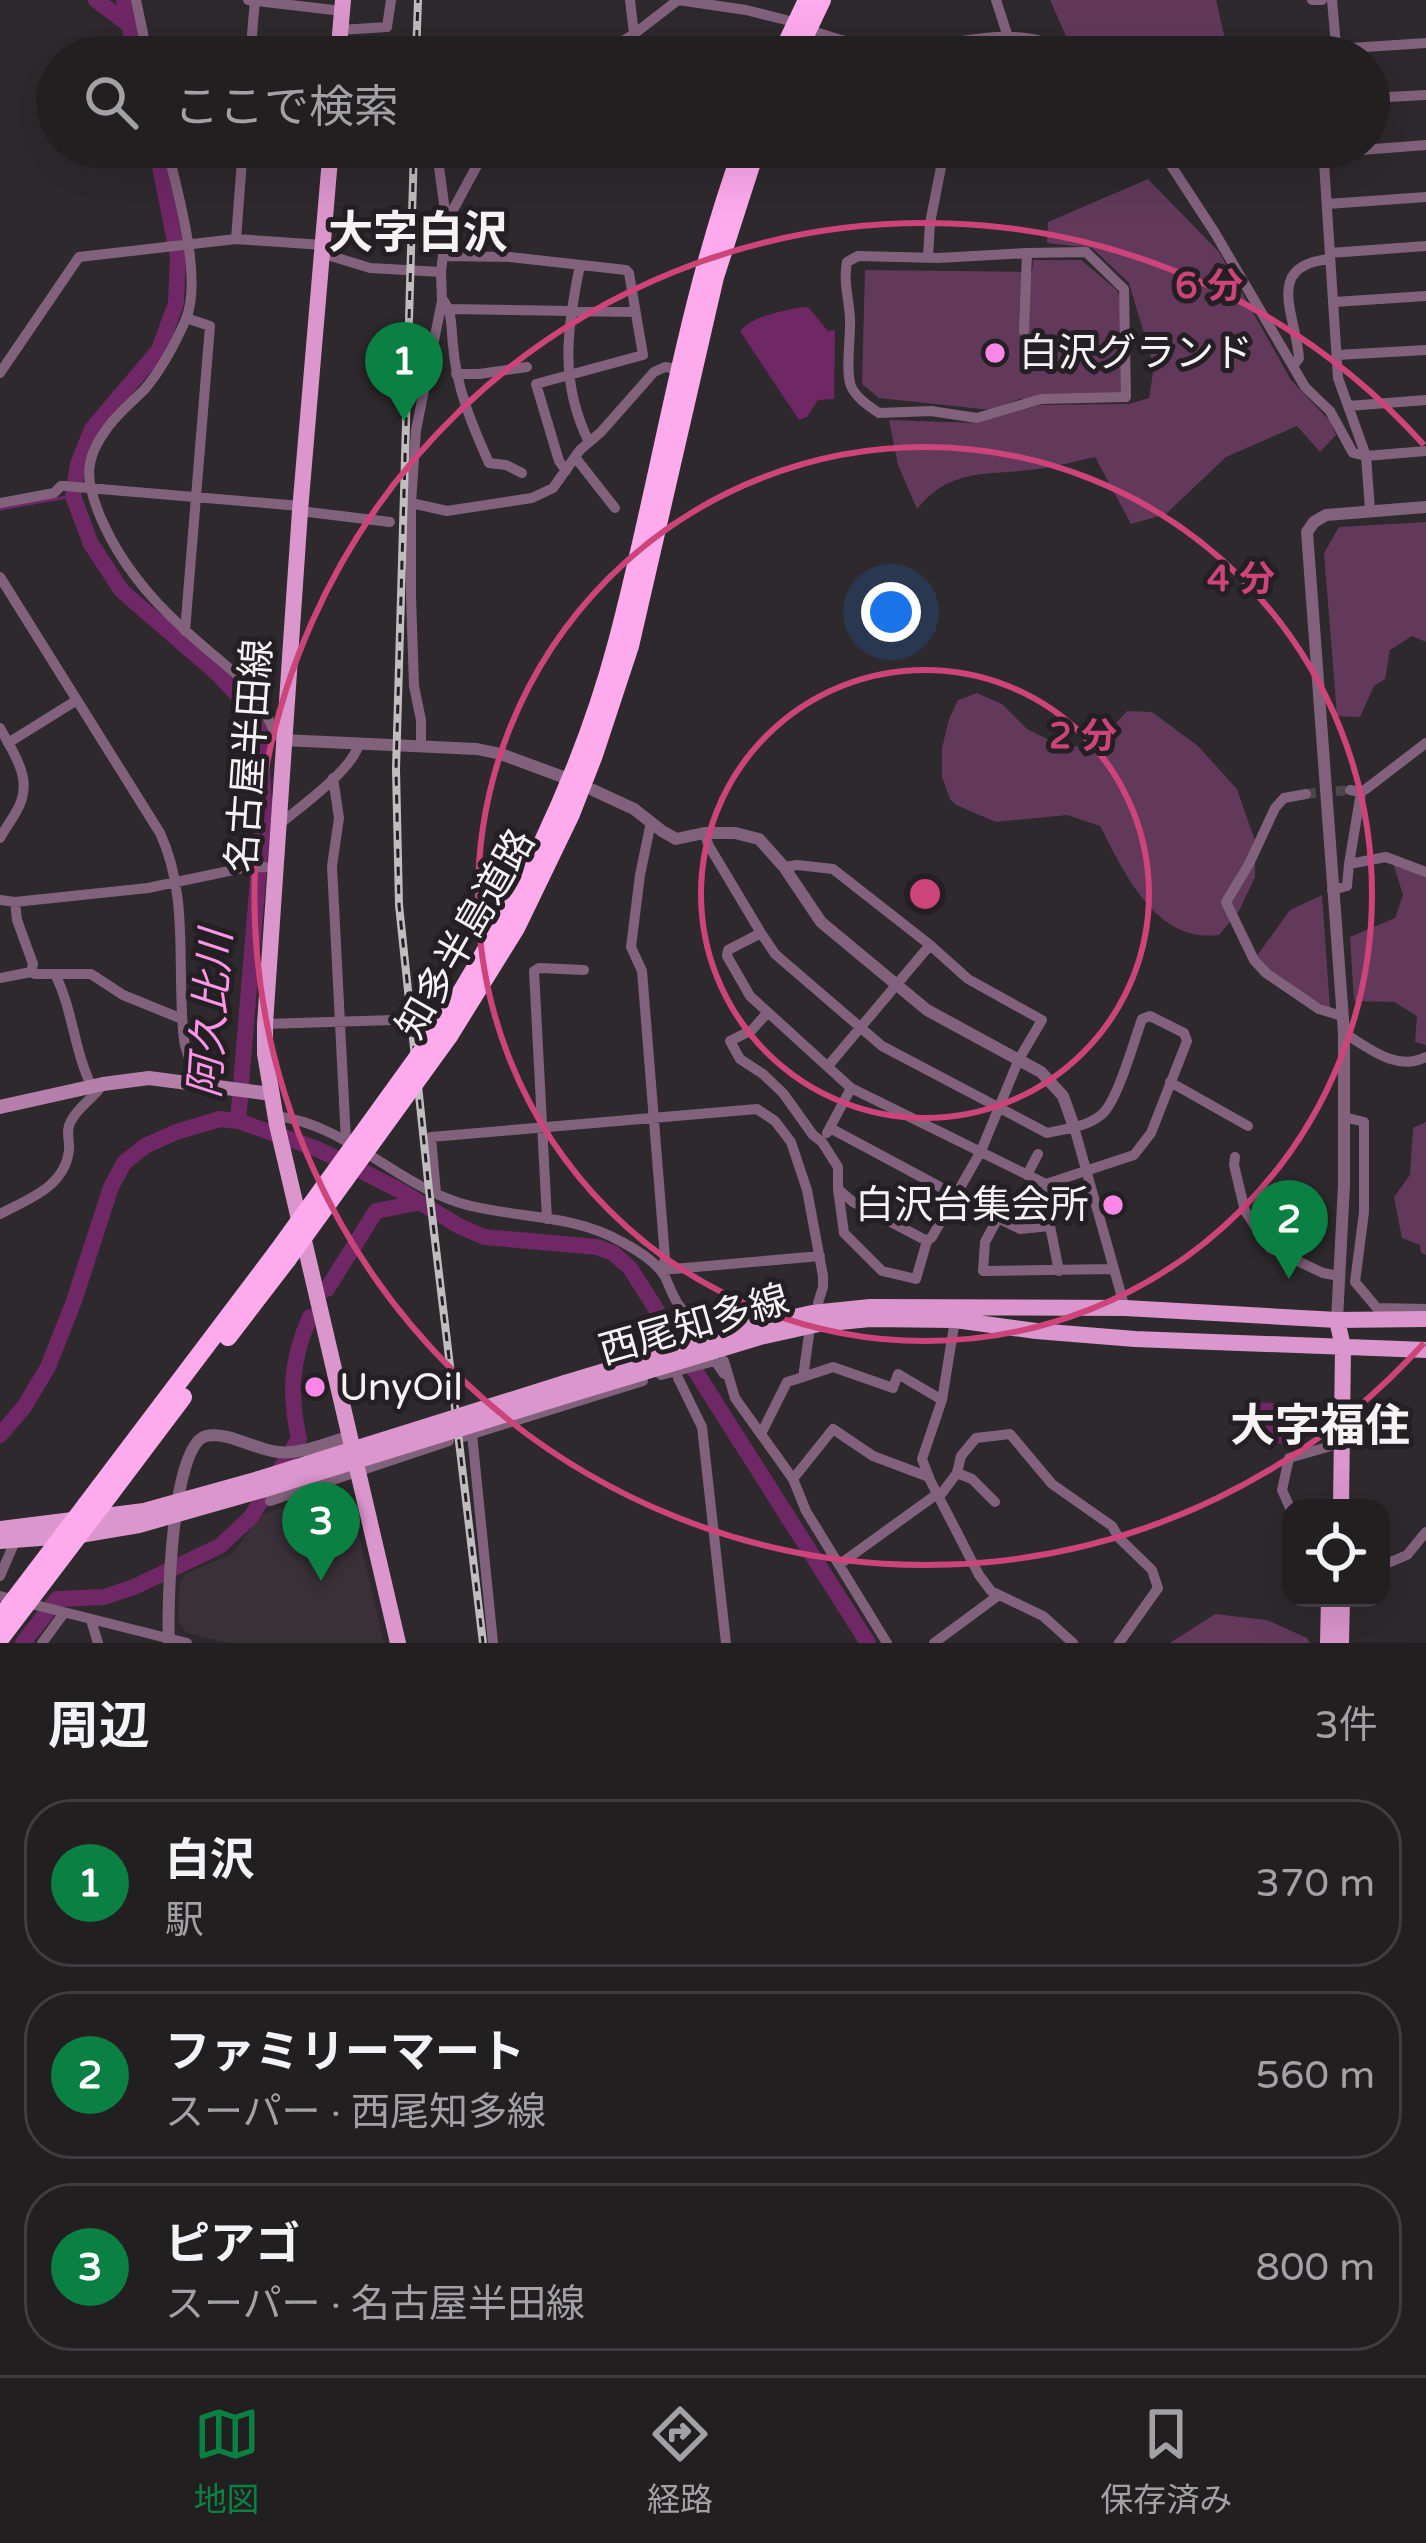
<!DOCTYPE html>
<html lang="ja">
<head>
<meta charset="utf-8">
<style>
	:root { --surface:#221f21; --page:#2a272a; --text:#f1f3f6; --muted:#a2a2a5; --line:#3f3d3f; --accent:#0b8043 }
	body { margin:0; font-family:"Varela Round","Noto Sans JP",sans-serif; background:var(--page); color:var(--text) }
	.controls { position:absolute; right:36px; bottom:36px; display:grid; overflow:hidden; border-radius:24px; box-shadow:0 12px 48px #0002 }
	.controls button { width:108px; height:108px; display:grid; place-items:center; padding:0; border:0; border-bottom:3px solid var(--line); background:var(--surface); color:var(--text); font:60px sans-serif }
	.you { position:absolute; left:891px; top:612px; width:42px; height:42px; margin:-30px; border:9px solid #fff; border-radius:50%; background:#1a73e8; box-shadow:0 0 0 18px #1a73e833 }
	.badge { display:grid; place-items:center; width:78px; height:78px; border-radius:50%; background:var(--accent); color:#fff; font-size:39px; font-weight:700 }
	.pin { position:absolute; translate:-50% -99px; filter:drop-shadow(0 3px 6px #0008) }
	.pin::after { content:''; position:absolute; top:63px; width:42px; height:36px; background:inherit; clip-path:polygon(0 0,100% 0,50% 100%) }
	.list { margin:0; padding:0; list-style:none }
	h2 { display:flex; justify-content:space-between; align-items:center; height:156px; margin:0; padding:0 48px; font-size:51px }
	h2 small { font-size:39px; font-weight:400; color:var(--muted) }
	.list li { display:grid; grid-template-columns:78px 1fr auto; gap:36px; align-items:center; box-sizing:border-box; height:168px; margin:0 24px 24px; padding:0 24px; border:3px solid var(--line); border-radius:48px }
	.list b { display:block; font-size:45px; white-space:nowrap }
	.list p { margin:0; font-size:39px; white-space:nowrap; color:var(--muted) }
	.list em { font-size:39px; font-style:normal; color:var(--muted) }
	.icon { flex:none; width:66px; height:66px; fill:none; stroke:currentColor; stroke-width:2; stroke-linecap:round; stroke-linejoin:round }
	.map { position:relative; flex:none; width:1426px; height:1643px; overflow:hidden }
	.search { position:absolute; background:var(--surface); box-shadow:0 12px 48px #0002; left:36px; right:36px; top:36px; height:132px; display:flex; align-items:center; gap:30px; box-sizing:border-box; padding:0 42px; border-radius:66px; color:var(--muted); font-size:45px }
	.sheet { height:732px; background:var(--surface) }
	nav { display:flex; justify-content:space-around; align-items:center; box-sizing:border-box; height:168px; border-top:3px solid var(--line); background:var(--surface); font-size:33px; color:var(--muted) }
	nav a { display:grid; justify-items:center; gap:6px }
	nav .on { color:var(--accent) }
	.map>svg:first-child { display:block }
	.built { fill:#3a3138 }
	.green { fill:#62395b }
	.water { fill:#6f2765 }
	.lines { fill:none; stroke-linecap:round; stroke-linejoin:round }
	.stream { stroke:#6f2765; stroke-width:3 }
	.river { stroke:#6f2765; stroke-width:16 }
	.minor-tunnel { stroke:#4b474a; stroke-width:10; stroke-dasharray:10 5; stroke-linecap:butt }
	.minor { stroke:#82617c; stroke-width:10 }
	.tertiary { stroke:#82617c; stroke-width:12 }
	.secondary { stroke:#b47faa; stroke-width:14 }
	.primary { stroke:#db96cd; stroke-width:16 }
	.motorway { stroke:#feabee; stroke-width:18 }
	.rail-casing { stroke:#c0bdbf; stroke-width:8 }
	.rail { stroke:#231f22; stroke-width:3; stroke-dasharray:9; stroke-linecap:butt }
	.primary-bridge { stroke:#db96cd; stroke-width:16 }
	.motorway-bridge { stroke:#feabee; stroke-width:18 }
	.ring { fill:none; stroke:#cc447a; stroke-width:6 }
	.poi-dot { fill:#fa87e7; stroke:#231f22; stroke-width:4.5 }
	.labels { text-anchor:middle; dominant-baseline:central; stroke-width:10; stroke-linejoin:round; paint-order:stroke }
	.poi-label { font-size:39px; fill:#f6f3f5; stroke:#231f22; text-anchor:start }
	.street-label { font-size:39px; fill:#f6f3f5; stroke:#231f22 }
	.water-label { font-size:42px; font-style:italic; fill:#fa95e8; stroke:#231f22 }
	.quarter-label { font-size:45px; font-weight:bold; fill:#f6f3f5; stroke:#231f22 }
	.centre { fill:#cc447a; stroke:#231f22; stroke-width:6 }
	.ring-label { font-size:36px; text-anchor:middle; font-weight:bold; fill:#cc447a; stroke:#231f22; stroke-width:10; stroke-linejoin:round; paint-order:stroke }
</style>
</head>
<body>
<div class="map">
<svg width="1426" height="1643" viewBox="0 0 1426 1643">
	<rect width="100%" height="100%" fill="#2d292c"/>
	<path class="built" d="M337,1489L350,1498L384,1643H229L187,1633L178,1621L180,1582L187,1573L232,1554L261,1515Z"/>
	<path class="green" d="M1050,0H1216L1226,43L1152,57H1102L1069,43Z
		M1148,179L1219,252L1291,380L1330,421L1336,435L1320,452L1297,426L1226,457L1166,514L1131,524L1095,457C1076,461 1057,466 1038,469C990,476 951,466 917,509L898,465L889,420L977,423L1040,405L1129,404L1149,398L1154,367L1129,283L1092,248L1047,243L1048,222Z
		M1033,260H1081L1117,290L1127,321V399H1019L991,410L879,398L862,384L865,270L1032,272Z
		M1426,522V642L1412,636L1390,650L1385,679L1374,686L1360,717L1337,716L1324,553L1339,527Z
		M977,693L1002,704L1027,729L1061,746L1090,747L1107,733L1127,711L1152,712L1198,746L1237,789L1255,841V877L1239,911L1219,935C1156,944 1124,872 1100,826L1067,815L996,822L956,805L950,799L942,777V748L949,719L958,700Z
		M1393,863L1426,875V1045L1415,1042L1417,1016L1394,1002L1354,1001L1350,937L1395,918L1403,895Z
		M1322,895L1330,1009L1271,974L1256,957L1290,910Z
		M1426,1122V1255L1421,1253L1420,1245L1402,1238L1394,1197L1410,1175L1413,1128Z
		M1215,1614L1267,1620L1307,1638L1310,1643H1170Z"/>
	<path class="water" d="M803,307L809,308L828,331L835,330L834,399L818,400L807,417L799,420L740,331C755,315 782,311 803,307Z
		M1246,1401L1292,1405L1293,1441L1286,1444L1274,1443L1264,1431L1252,1425Z"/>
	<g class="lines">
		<path class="stream" d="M0,509L73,496"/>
		<path class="river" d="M96,0L128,24
			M124,0L136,57
			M156,147L178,257L176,303L159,350L92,429L78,464L73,496L91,544L122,591L219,675L243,701L255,718L260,732L264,806L238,1121
			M327,1289L376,1211L417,1203
			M0,1435L24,1407L48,1367L74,1301L111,1187L124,1163L145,1146L176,1132L220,1119L238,1121L315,1148L346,1163L401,1191L459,1226L484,1237L597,1247L613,1253L630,1268L868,1643
			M23,1643L57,1599L104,1597L134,1587L220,1546L251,1517L299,1439C289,1394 291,1359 310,1317"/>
		<path class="minor-tunnel" d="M1306,794L1350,790"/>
		<path class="minor" d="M136,0L148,57
			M248,0L342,11
			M630,0L634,34
			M678,0L746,10L786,20
			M996,0L1008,37
			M1312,0H1322
			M1332,0L1337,57
			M340,30L387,27L391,0
			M819,33C842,41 868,48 893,48C961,49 1012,17 1078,57
			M1336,49L1426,43
			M250,57L255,0
			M427,57V46
			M597,57L634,34L678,0
			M1369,98L1426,95
			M167,147C177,191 203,277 186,319C175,344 162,369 144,390C131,403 116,415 106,430C83,461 86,482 100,516C126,578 171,620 222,662C238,675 254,692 264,710C271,722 272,733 283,740
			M432,147L438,160L446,218
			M1159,147L1215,233L1305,387L1330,411L1353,453L1366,456L1426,451
			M1323,147L1338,378L1366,456L1370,510
			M1323,153L1426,145
			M1327,204L1426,197
			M236,239L243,147
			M321,253L370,268L441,272
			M1330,253L1426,246
			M443,256L510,257L626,270L629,273L643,355L536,384L559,461L566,471
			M928,257L930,223L945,147
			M580,265C567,328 559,382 589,442
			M443,300C453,313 451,329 453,345C456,387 472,425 489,463L506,465L522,473
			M1334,302L1426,296
			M450,309L635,312
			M1024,331L1027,253L938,258L858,256L847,262C843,282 849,298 850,319C851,337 845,371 851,386C856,398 870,407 879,413L931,411L977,418L1041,399L1126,397L1124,289L1086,252L1027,253
			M1337,355L1426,350
			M1293,366L1299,358C1296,315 1263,265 1330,259
			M0,373L79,257L236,239L323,245
			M456,374H479L527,367
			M1348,406L1426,400
			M575,457L615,508
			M0,503L54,493L61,486H65L300,506
			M411,503L447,511L532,498L553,488L580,450L601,432L654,372L665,367L672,368
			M300,511L390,522
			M0,577L160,833C190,897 176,971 184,1040C186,1057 195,1069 200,1084
			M185,631L210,326L186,318
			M0,728C15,756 35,781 16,812C11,821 5,829 0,838
			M8,743L77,700
			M421,746V720L414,686L411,596V503L416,430L442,301L441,272L447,221L487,147
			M333,778L339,818L332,866L346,1141
			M1350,790L1361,792L1366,789L1426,743
			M1306,794L1284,798L1275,808L1249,864L1226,902L1254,960L1266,973L1319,1009L1342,1016
			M651,822L640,875L631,947L642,971L665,1258L662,1270
			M280,824C301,806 354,769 359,743
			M704,833L709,846L761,933L728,950L727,956L750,996L851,1088L1046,1184L1134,1155L1151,1133L1187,1041L1184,1033L1150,1016L1142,1019C1134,1041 1117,1103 1101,1115C1087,1127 1064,1129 1047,1133L882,1046L775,954L761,933
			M1349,864L1361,792
			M1332,890L1347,886L1349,864L1386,857L1426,872
			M0,900L15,902L148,888L243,868L266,867
			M31,972L35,974H91L123,995L182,1019
			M55,974C73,1010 74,1051 92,1087
			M0,978L31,972L33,964L17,920L15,902
			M768,1012L752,1030L730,1041L740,1059L763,1074L783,1093L813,1135L822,1142L838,1167V1189L853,1202L927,1241L932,1237L981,1151L1019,1059L1042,1020L968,979L930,945L833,869L797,865L784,867
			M265,1024L394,1020
			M1344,1033C1369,1048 1396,1072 1426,1057
			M828,1066L930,945
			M1170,1082L1248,1126
			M275,1116C344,1123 395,1183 460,1203C513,1219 573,1213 622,1242C637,1250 657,1262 665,1277C670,1287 674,1301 682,1309C688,1316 696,1321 702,1328
			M1344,1117L1364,1122V1212L1355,1282L1377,1308L1426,1309
			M1074,1127L1125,1308
			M830,1128L998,1218L985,1242L983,1271L1113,1269
			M827,1133L851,1088
			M1235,1157L1234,1165L1245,1211L1270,1248L1323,1273L1339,1276
			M1027,1175L1038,1154
			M1046,1184L1050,1226L1059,1271
			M838,1189L844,1233L882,1271L916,1279L927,1241
			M436,1193L431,1137L757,1109L775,1121L791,1142L807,1190L823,1276V1287L818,1303
			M0,1214C28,1199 65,1187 69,1150C70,1140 65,1131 71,1121C78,1107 94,1098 103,1084
			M998,1218L1020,1229L1050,1226
			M547,1219L534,971L539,968L584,970
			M662,1270L820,1256
			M684,1315L695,1335
			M955,1320L942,1400L922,1459L930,1480L979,1575L991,1591L1043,1616L1073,1643
			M724,1361L735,1398L793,1479L806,1511L887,1643
			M661,1375L715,1361L724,1374
			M803,1377L833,1367L893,1388L898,1374L942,1400
			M678,1378L702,1427L726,1643
			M472,1434L493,1643
			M761,1434L787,1382L803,1377L809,1335
			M463,1437L643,1381
			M957,1473L961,1456L976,1438L1010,1434L1052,1484L1112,1526L1119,1538L1152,1570L1158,1588L1119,1643
			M793,1479L833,1429L873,1456L929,1477
			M939,1497L957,1473L972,1479L995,1502
			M270,1501L449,1441
			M1291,1510L1282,1490L1289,1458L1331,1446
			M840,1564L937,1494
			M1381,1566L1407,1555L1426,1532
			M0,1576L16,1539
			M0,1596L187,1643
			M91,1620L98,1643
			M42,1643L64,1613
			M934,1643L999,1595"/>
		<path class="tertiary" d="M283,740L477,749L501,754L563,777
			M593,790L634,809L662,831L676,839L704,833H735L759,839L784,867L821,922L927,1010L1041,1072L1063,1096L1074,1127
			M1337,1320L1344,1185V1033L1307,532L1314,522L1326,515L1426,507
			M169,1643C167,1610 171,1445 206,1436C229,1431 255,1450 278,1452C301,1455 329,1442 351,1436"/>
		<path class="secondary" d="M0,1107L103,1084L149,1078L271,1094"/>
		<path class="primary" d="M338,57L343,0
			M331,147L300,511L265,1024V1054L277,1125L398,1643
			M1337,1320L1343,1347L1341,1508
			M565,1383L754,1326L812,1313L870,1307L1125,1308L1337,1320L1426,1319
			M568,1395L760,1337L819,1324L870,1319L955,1320L1036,1331L1135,1339L1426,1350
			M0,1529L144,1511L259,1479
			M0,1541L80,1535L139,1525L262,1490
			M1328,1643L1329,1598
			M1341,1643L1342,1598"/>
		<path class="motorway" d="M780,57L807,0
			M795,57L822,0
			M438,1029C515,908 580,781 617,642C661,477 684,308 743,147
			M449,1036L516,928L571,814L594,755L630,646L715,277L757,147
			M228,1337L287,1260
			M86,1505L277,1252
			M101,1506L183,1397"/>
		<g class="rail-casing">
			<path id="rail" d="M416,57L418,0
				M414,147L396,769L399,905L429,1190L483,1643"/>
		</g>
		<use href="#rail" class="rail"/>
		<path class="primary-bridge" d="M259,1479L565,1383
			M262,1490L568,1395"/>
		<path class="motorway-bridge" d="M277,1252L438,1029
			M287,1260L449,1036
			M0,1618L86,1505
			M0,1639L101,1506"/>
	</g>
	<g class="ring">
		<circle cx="925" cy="894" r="224"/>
		<circle cx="925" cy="894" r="447"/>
		<path d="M1424 1343A671 671 0 1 1 1424 445"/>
	</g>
	<g class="poi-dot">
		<circle cx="995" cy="353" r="12"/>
		<circle cx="1113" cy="1205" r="12"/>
		<circle cx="315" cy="1387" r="12"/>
	</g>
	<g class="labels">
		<g class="poi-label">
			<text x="1019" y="353">白沢グランド</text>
			<text x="1089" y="1205" text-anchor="end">白沢台集会所</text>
			<text x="339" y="1387">UnyOil</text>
		</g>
		<g class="street-label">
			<text transform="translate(250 756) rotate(-86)">名古屋半田線</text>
			<text transform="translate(466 934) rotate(-60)">知多半島道路</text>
			<text transform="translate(694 1325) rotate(-16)">西尾知多線</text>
		</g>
		<g class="water-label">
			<text transform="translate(211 1014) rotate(-86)">阿久比川</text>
		</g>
		<g class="quarter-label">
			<text x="418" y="234">大字白沢</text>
			<text x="1320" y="1427">大字福住</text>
		</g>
	</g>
	<circle cx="925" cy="894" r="18" class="centre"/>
	<g class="ring-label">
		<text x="1209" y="298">6 分</text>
		<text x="1241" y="591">4 分</text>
		<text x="1083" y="748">2 分</text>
	</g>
</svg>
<div class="controls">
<button><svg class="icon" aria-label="locate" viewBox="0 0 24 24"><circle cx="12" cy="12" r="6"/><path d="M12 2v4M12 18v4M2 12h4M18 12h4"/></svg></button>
</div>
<div class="you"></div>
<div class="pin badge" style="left:404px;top:421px">1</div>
<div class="pin badge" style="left:1289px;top:1279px">2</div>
<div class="pin badge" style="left:321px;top:1581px">3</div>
<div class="search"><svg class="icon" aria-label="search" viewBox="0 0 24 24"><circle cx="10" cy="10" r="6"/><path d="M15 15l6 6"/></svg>ここで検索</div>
</div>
<section class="sheet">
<h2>周辺<small>3件</small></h2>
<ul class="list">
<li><span class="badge">1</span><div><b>白沢</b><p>駅</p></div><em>370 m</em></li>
<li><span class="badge">2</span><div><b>ファミリーマート</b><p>スーパー · 西尾知多線</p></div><em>560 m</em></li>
<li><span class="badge">3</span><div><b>ピアゴ</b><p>スーパー · 名古屋半田線</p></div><em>800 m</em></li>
</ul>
</section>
<nav>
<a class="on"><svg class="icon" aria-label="map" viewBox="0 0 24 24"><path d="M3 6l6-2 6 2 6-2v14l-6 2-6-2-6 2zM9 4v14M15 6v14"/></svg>地図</a>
<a><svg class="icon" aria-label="directions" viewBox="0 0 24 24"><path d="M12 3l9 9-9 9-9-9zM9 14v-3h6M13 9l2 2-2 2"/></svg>経路</a>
<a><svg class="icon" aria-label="saved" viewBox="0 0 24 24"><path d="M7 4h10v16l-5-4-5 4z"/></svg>保存済み</a>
</nav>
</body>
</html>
